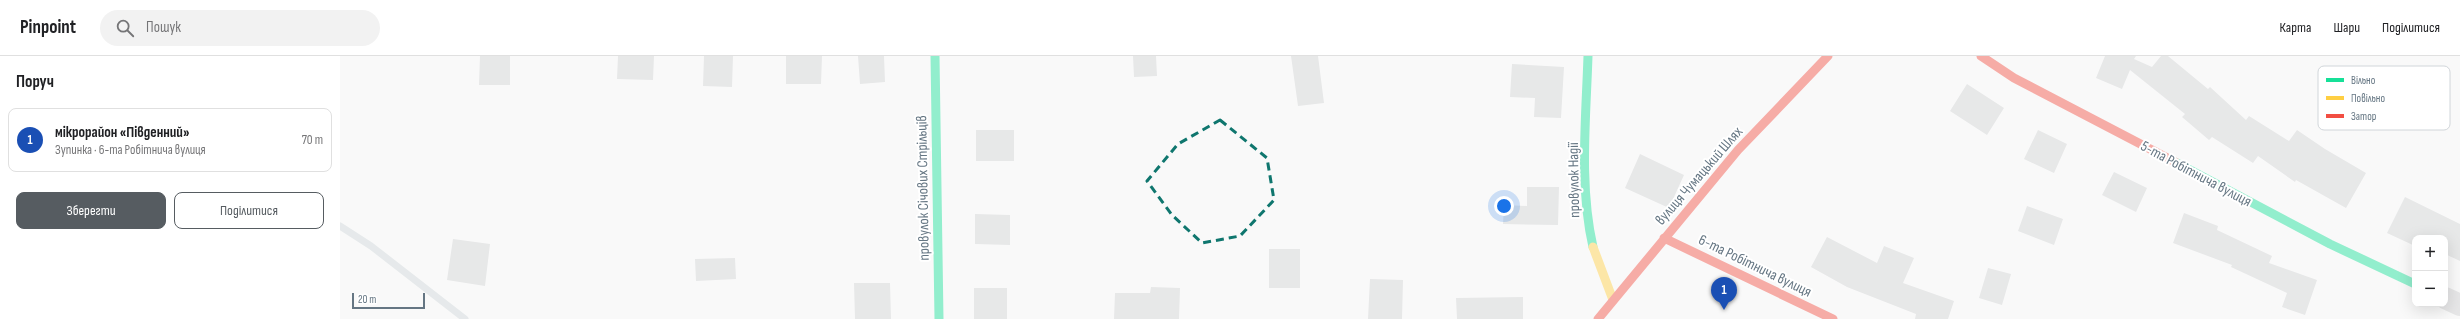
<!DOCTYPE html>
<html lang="uk">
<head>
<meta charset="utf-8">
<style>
	:root { --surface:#fff; --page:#f2f2f2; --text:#202124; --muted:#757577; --line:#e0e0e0; --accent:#565c61 }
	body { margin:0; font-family:"Sofia Sans Condensed",sans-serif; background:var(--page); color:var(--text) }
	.controls { position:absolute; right:12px; bottom:12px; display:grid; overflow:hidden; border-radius:8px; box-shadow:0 4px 16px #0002 }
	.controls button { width:36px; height:36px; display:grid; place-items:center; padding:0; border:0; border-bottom:1px solid var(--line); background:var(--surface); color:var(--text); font:20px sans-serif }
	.scale { position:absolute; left:12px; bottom:10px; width:73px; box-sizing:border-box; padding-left:4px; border:2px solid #657683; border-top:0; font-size:11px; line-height:14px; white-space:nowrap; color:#657683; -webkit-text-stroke:3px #fff; paint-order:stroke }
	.you { position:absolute; left:1164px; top:150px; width:14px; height:14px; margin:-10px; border:3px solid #fff; border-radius:50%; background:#1a73e8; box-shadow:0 0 0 6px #1a73e833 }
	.badge { display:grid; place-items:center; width:26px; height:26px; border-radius:50%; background:var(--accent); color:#fff; font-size:13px; font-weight:700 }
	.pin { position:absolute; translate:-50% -33px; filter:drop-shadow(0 1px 2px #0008) }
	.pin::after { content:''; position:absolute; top:21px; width:14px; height:12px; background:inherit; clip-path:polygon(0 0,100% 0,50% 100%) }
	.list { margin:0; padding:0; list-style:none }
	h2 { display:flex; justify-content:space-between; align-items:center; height:52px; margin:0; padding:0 16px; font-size:17px }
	h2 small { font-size:13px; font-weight:400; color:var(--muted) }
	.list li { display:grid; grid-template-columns:26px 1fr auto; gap:12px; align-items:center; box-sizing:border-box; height:64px; margin:0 8px 8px; padding:0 8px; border:1px solid var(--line); border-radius:8px }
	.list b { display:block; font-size:15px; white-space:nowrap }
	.list p { margin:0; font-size:13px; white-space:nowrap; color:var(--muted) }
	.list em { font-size:13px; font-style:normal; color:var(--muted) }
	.actions { display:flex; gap:8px; padding:12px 16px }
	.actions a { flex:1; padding:9px 0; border:1px solid var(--accent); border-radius:8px; text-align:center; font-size:14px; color:var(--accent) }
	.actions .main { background:var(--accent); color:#fff }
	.icon { flex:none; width:22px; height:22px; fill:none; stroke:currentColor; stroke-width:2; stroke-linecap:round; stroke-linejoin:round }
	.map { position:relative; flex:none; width:2120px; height:263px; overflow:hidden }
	header { display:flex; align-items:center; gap:24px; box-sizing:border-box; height:56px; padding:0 20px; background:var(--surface); border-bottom:1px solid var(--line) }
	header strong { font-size:19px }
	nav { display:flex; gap:22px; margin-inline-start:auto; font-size:14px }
	.search { width:280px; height:36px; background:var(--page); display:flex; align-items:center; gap:10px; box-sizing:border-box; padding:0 14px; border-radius:22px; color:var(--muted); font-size:15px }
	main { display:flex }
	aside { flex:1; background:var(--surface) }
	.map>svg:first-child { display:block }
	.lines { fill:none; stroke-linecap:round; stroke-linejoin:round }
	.stream { stroke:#ced6d9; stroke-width:7 }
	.building { fill:#d0d2d3 }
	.street { stroke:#cecfd0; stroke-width:22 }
	.fast { stroke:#16e098; stroke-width:9 }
	.slow { stroke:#ffcf43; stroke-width:9 }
	.jam { stroke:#f24e42; stroke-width:9 }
	.marked { fill:none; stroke:#0f766e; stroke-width:3; stroke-dasharray:8 5; stroke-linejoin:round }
	.labels { text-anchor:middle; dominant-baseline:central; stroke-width:4; stroke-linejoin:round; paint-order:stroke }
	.street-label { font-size:15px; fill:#657683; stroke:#fff }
	.key { fill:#fff; stroke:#d1d6da; stroke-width:1 }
	.key-label { font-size:11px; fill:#657683 }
</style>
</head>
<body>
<header>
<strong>Pinpoint</strong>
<div class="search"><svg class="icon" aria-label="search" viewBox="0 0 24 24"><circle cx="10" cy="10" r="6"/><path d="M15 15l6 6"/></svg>Пошук</div>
<nav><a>Карта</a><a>Шари</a><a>Поділитися</a></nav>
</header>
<main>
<aside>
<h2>Поруч<small></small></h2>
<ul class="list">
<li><span class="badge" style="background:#1a4fb4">1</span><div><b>мікрорайон «Південний»</b><p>Зупинка · 6-та Робітнича вулиця</p></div><em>70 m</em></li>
</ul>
<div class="actions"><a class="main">Зберегти</a><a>Поділитися</a></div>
</aside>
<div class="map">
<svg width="2120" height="263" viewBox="0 0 2120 263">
	<rect width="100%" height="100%" fill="#f9f9f9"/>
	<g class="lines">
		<path class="stream" d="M0,170L31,190L125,263"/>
	</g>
	<path class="building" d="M140,0H170V29H139Z
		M278,0H314L313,24L277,23Z
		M364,0H393L392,31L363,30Z
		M446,0H482L481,28H446Z
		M518,0H544L545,26L520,28Z
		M793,0H816L817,20L794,21Z
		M951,0H978L984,47L958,50Z
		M1765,0H1796L1794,3L1812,11L1821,0H1828L1868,33L1870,31L1906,64L1909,60L1949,85L1957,74L1985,93L2026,117L2006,152L1956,124L1955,126L1918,100L1913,107L1872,81L1869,84L1842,61L1845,58L1790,14L1782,33L1756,22Z
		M1172,8L1224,11L1221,62L1194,61L1195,42L1170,41Z
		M1627,28L1664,52L1647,79L1610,55Z
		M636,74H674V105H636Z
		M1698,74L1727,88L1714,117L1684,103Z
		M1300,98L1344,119L1329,152L1285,132Z
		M1774,116L1807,132L1796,156L1762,139Z
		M1187,131H1219L1218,169L1163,168L1164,149L1187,150Z
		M2065,141L2120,168V205L2105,198V182H2075V190L2047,177Z
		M1687,150L1723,163L1714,189L1678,175Z
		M1844,157L1878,170L1877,174L1932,200L1929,207L1977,224L1965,259L1942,251L1947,237L1891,211L1892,209L1833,187Z
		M635,158L670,159V189L635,188Z
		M1487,181L1537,207L1544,190L1574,202L1563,227L1614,245L1608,263H1575L1576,258L1507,231L1471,211Z
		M113,183L150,188L145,230L107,224Z
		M929,193H960V232H929Z
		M395,202L396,223L356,225L355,203Z
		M1648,212L1671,218L1662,249L1639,242Z
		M1030,223L1063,224L1062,263H1028Z
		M514,227H550L551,263H515Z
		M811,231L840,232L839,263H774L775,237H810Z
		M634,232H667V263H634Z
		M1183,241V263H1117L1116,242Z"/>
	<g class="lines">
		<path class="street" d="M2105,242L2120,249"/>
		<path class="fast" d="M595,0L599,263
			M1248,0C1246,63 1239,130 1253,191
			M1835,106L1990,188L2075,228"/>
		<path class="slow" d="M1253,191L1273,244"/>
		<path class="jam" d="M1641,0L1674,22L1835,106
			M1324,182L1493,263
			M1258,263L1398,94L1488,0"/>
	</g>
	<path d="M0 0H2120V263H0ZM880,64L927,102L934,144L900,180L862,187L832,159L807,125L838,88Z" fill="#f9f9f9" fill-opacity=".55" fill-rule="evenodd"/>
	<path class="marked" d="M880,64L927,102L934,144L900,180L862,187L832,159L807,125L838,88Z"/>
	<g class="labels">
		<g class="street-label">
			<text transform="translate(1856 118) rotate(28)">5-та Робітнича вулиця</text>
			<text transform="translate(1359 120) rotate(-49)">вулиця Чумацький Шлях</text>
			<text transform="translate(1234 124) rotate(-91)">провулок Надії</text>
			<text transform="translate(583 132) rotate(-91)">провулок Січових Стрільців</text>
			<text transform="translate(1415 210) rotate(26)">6-та Робітнича вулиця</text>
		</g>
	</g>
	<rect x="1978" y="10" width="132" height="64" rx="6" class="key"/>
	<rect x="1986" y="22" width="18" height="4" fill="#16e098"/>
	<rect x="1986" y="40" width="18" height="4" fill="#ffcf43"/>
	<rect x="1986" y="58" width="18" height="4" fill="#f24e42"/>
	<g class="key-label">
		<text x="2011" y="28">Вільно</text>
		<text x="2011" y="46">Повільно</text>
		<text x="2011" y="64">Затор</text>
	</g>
</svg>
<div class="controls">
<button>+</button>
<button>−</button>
</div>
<div class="scale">20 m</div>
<div class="you"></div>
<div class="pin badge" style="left:1384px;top:254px;background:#1a4fb4">1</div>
</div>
</main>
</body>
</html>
